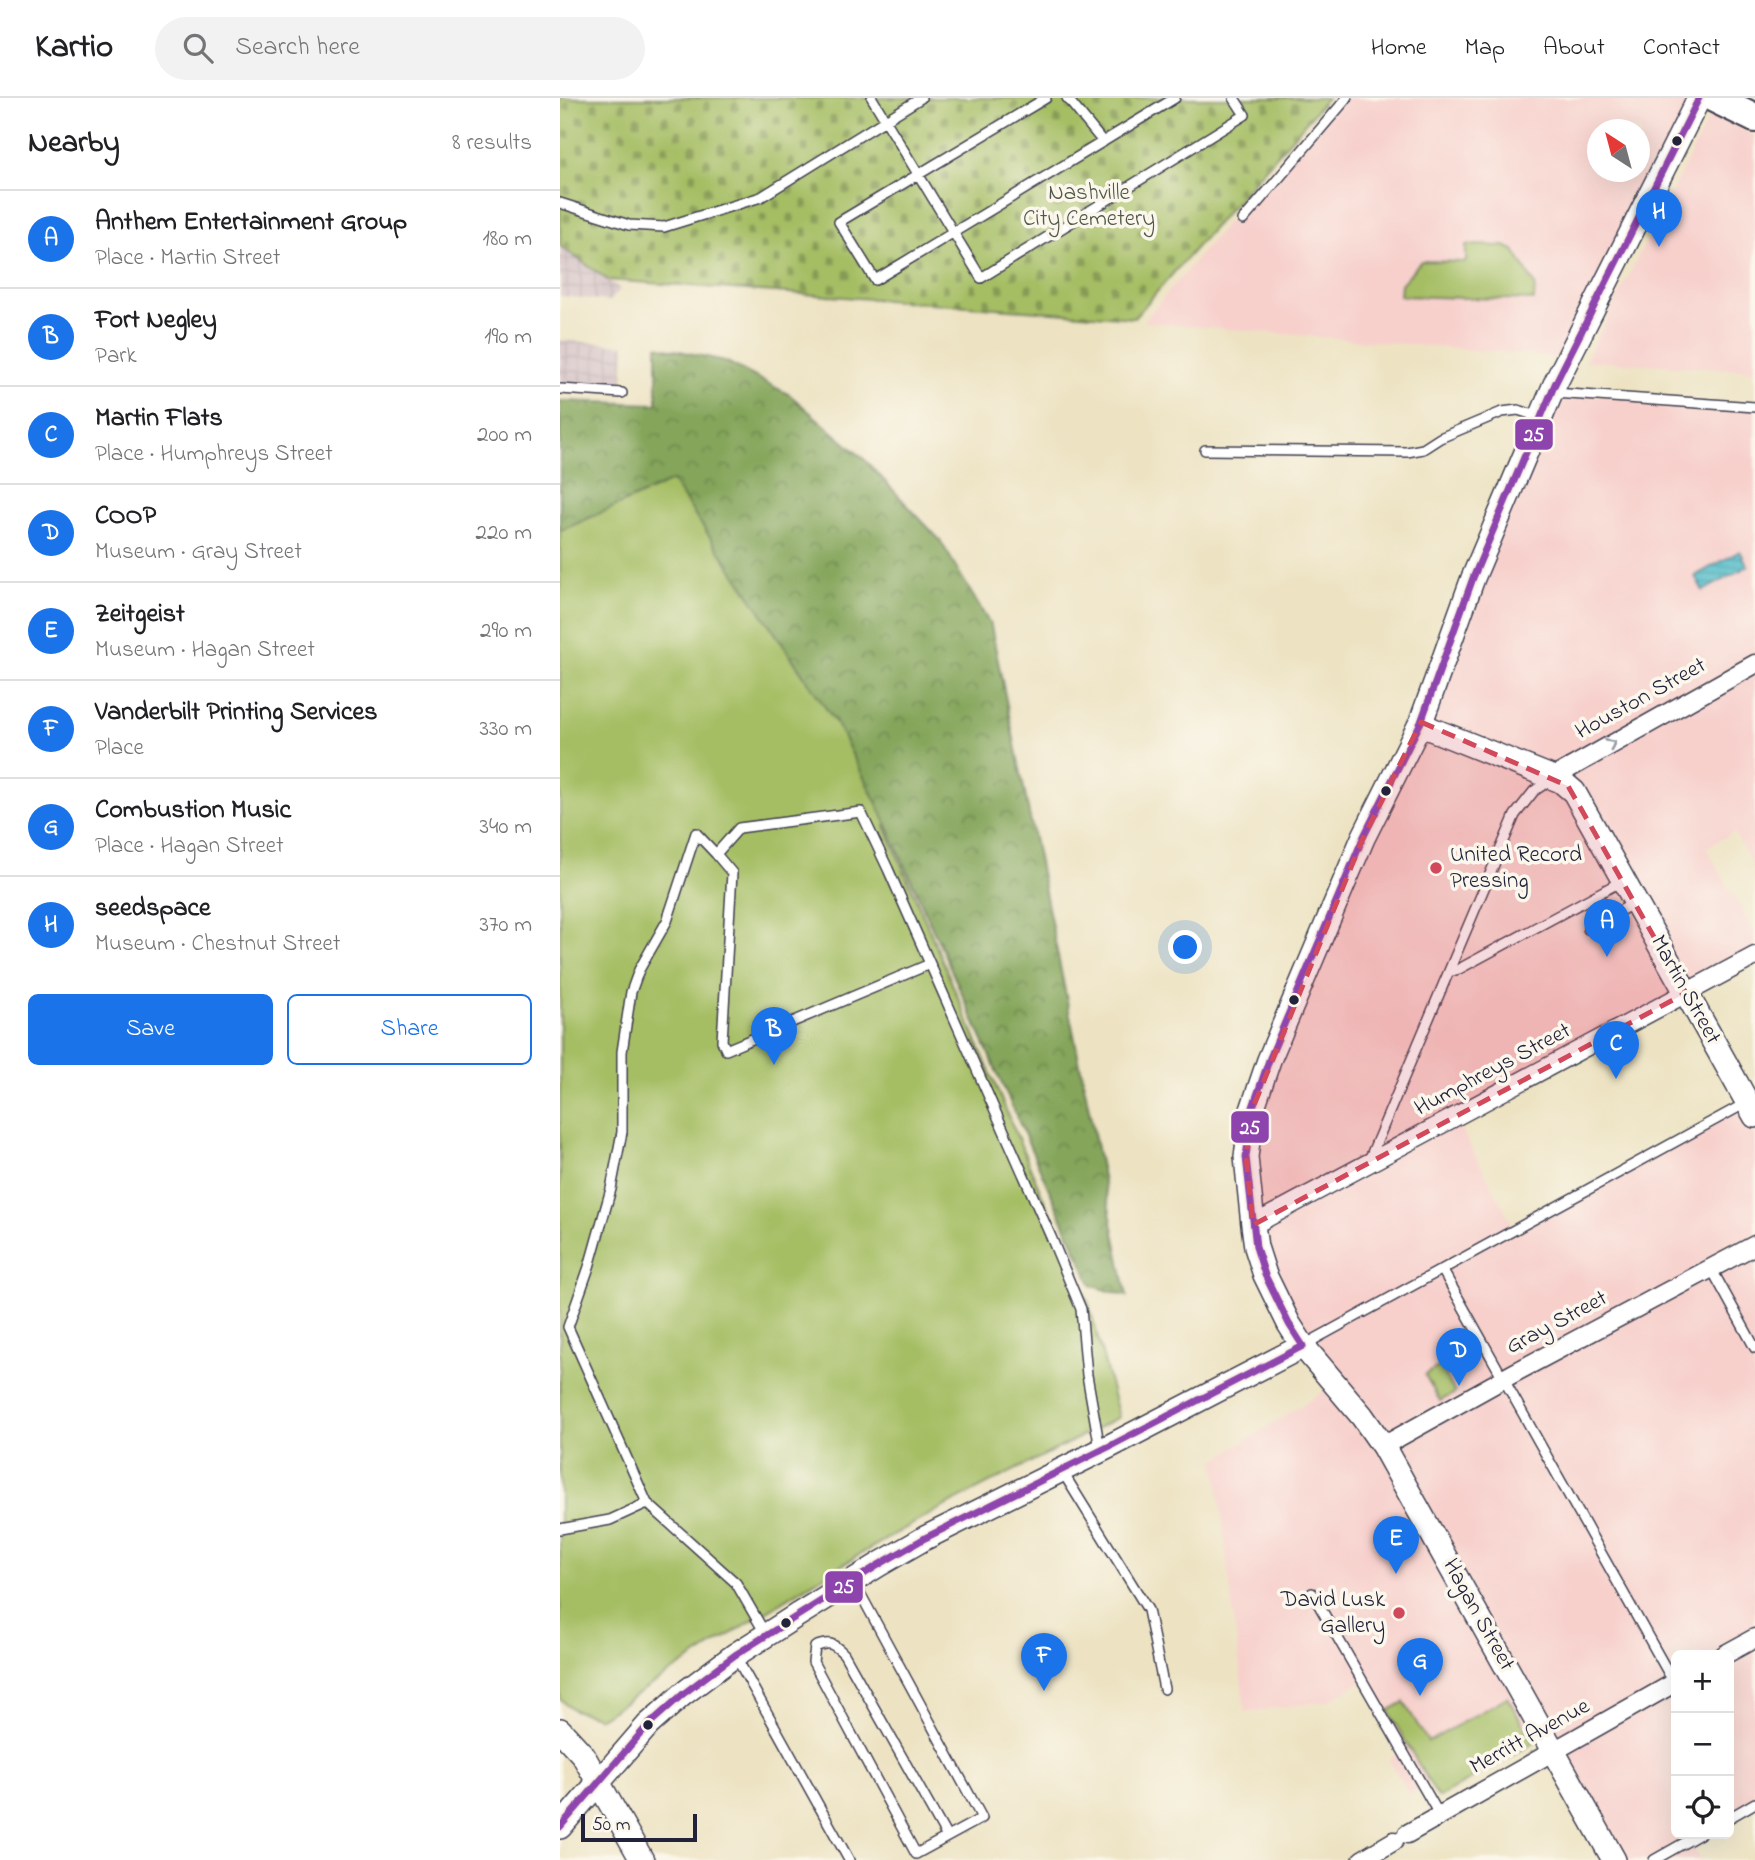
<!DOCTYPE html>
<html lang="en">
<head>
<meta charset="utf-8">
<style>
	:root { --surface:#fff; --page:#f2f2f2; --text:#202124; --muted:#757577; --line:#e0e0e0; --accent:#1a73e8 }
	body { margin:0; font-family:"Indie Flower",sans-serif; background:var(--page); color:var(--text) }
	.controls { position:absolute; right:21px; bottom:21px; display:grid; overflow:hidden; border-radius:10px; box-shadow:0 7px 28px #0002 }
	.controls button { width:63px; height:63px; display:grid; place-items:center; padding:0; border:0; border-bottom:2px solid var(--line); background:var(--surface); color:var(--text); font:35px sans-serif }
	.compass { position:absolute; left:1027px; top:21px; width:63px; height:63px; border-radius:50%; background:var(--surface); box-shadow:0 7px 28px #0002; rotate:324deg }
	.scale { position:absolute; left:21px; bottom:18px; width:116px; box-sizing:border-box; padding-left:7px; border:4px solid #22223b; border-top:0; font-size:19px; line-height:24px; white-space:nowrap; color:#22223b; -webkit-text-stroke:5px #fbf7ec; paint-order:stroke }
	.you { position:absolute; left:626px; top:850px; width:24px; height:24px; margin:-18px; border:5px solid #fff; border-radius:50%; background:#1a73e8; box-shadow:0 0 0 10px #1a73e833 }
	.badge { display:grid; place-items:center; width:46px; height:46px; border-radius:50%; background:var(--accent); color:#fff; font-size:23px; font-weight:700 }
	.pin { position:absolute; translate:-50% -58px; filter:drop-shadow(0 2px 4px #0008) }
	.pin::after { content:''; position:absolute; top:37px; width:24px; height:21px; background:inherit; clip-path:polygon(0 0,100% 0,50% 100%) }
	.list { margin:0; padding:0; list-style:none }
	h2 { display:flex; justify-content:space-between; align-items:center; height:91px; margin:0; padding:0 28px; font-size:30px }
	h2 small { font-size:23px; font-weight:400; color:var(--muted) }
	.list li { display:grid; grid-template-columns:46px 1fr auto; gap:21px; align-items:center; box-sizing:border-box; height:98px; padding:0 28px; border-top:2px solid var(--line) }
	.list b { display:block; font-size:26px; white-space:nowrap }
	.list p { margin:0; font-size:23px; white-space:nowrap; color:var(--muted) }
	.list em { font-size:23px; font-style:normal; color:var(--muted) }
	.actions { display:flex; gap:14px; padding:21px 28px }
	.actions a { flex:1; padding:16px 0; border:2px solid var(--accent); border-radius:10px; text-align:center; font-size:24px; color:var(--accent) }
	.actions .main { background:var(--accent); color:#fff }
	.icon { flex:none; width:38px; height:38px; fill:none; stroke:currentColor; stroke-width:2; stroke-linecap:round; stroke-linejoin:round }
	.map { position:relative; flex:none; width:1195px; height:1762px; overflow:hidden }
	header { display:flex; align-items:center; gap:42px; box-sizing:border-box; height:98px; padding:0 35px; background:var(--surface); border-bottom:2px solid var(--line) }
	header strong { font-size:33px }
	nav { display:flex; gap:38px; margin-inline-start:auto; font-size:24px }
	.search { width:490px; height:63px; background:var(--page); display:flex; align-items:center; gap:18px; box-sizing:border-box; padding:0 24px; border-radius:38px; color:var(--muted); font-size:26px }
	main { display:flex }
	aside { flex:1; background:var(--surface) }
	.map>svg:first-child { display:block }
	.built { fill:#f7d0cc; fill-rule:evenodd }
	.industrial { fill:url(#industrial-grid) }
	.green { fill:#a5be64; stroke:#647050; stroke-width:2 }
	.forest { fill:url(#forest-crowns); stroke:#53644a; stroke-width:2 }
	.cemetery { fill:url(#cemetery-stones); stroke:#647050; stroke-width:2 }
	.water { fill:url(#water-rules); stroke:#3a7083; stroke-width:2 }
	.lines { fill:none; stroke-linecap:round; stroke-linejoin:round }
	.service-casing { stroke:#403f4f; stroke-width:12 }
	.minor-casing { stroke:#403f4f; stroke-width:21 }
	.tertiary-casing { stroke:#403f4f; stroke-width:26 }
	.primary-casing { stroke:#403f4f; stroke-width:32 }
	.service { stroke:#fff; stroke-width:9 }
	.minor { stroke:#fff; stroke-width:18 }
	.tertiary { stroke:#fff; stroke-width:23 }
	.primary { stroke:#fff; stroke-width:28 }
	.bus-1-casing { stroke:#fbf7ec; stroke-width:12 }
	.bus-1 { stroke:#8e44ad; stroke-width:7 }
	.oneway { stroke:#9c9ca7 }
	.marked { fill:#d1495b; fill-opacity:0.2; stroke:#d1495b; stroke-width:5; stroke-dasharray:14 9; stroke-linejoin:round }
	.bus-dot { fill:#22223b; stroke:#fbf7ec; stroke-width:2.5 }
	.poi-dot { fill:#d1495b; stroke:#fbf7ec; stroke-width:2.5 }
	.labels { text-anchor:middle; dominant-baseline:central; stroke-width:7; stroke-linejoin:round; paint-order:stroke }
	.park-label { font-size:23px; fill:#505949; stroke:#fbf7ec }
	.street-label { font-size:23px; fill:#22223b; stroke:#fbf7ec }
	.poi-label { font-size:23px; fill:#22223b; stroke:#fbf7ec; text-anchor:start }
	.line-badge { stroke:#fbf7ec; stroke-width:2.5 }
	.badge-label { font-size:19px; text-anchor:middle; font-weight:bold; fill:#fff }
</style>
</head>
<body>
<header>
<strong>Kartio</strong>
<div class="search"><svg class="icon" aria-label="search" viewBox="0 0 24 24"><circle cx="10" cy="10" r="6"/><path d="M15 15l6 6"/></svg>Search here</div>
<nav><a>Home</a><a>Map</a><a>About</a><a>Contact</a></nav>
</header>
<main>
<aside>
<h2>Nearby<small>8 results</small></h2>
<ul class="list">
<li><span class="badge">A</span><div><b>Anthem Entertainment Group</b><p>Place · Martin Street</p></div><em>180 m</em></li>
<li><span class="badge">B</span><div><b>Fort Negley</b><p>Park</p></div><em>190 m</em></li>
<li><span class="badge">C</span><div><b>Martin Flats</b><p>Place · Humphreys Street</p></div><em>200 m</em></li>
<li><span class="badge">D</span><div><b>COOP</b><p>Museum · Gray Street</p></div><em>220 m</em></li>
<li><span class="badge">E</span><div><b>Zeitgeist</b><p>Museum · Hagan Street</p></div><em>290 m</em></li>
<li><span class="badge">F</span><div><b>Vanderbilt Printing Services</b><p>Place</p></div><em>330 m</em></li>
<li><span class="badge">G</span><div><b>Combustion Music</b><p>Place · Hagan Street</p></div><em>340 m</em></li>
<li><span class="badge">H</span><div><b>seedspace</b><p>Museum · Chestnut Street</p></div><em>370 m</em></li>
</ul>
<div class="actions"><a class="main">Save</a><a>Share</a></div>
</aside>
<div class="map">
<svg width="1195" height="1762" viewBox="0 0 1195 1762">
	<defs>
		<pattern id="industrial-grid" width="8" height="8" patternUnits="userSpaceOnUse" patternTransform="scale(1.75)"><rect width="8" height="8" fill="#d2bec3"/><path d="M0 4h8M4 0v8" fill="none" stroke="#b4a3a8"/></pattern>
		<pattern id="forest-crowns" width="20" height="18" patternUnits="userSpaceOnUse" patternTransform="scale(1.75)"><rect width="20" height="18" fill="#84a55a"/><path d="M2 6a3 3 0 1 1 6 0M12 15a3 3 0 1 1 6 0" fill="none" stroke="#6c864c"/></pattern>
		<pattern id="cemetery-stones" width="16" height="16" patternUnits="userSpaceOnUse" patternTransform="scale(1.75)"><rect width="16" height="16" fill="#a5be64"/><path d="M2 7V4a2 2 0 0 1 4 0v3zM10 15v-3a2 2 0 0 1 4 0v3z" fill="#869a54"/></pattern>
		<pattern id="water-rules" width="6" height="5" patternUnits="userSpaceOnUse" patternTransform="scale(1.75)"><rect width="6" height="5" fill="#51bdcb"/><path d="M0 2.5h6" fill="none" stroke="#4399a6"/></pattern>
	</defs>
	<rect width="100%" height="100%" fill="#fbf7ec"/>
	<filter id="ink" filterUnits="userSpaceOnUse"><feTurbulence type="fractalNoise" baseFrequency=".0143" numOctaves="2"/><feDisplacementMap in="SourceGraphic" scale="14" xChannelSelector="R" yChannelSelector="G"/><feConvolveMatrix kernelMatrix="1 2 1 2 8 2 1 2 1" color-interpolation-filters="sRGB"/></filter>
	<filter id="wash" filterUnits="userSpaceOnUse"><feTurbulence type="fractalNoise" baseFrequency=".00686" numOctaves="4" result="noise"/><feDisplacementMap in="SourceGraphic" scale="28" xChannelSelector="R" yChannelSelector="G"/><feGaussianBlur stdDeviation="1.57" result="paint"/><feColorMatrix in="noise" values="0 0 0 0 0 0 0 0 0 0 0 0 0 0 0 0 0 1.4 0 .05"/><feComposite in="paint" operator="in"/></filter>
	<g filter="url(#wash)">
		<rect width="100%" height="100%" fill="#ede3c3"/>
		<path class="built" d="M773,0H1139L1008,260L583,224ZM1038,32H1080V74H1038Z
			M1151,16L1195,38V272L1025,263Z
			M992,294L1195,309V771L1174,734L1146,750L1195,835V858L895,1020L956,1132L1187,1004L1195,1018V1705L1169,1720V1557H1116V1736H1140L1129,1742L1140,1762H1054L977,1624L849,1696L828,1661L842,1652L803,1583L768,1603L685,1614L655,1362L775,1286L705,1177L692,1012Z"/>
		<path class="industrial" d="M0,148L60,191L50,203L0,198Z
			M0,242L65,247L62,295L0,291Z"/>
		<path class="green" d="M906,147L944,148L954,152L975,187L974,202L840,198L841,186L861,163L906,164Z
			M98,306L385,634L325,728L529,1207L559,1319C494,1353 429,1384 365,1419C254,1481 147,1551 40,1620L14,1612L0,1601V354Z
			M880,1268L895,1295L880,1303L865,1277Z
			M947,1599L974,1645L878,1700L828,1613L844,1604L868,1644Z"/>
		<path class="forest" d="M97,248L165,263L230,297L304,361L380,442L431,528L567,1198L532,1188L320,712L278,628L112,383L0,433V303L97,306Z"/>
		<path class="cemetery" d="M0,0H767L574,220L48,182L0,148Z"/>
		<path class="water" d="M1180,453L1188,468L1143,493L1135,478Z"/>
	</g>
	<g filter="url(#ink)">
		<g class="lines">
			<g class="service-casing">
				<path id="service" d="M312,0L421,180L685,17L674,0
					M486,0L279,124L315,182L615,0
					M507,0L543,44
					M0,105L69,127L104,129L201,99L361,0
					M683,122L787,0
					M0,291L62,295
					M994,295L1195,309
					M645,352L847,354L863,351L880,340L942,314L958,312L980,319
					M156,756L172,775L162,943L166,952L370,866
					M1028,831L1074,805
					M889,874L899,871L1062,783
					M809,1062L955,717L974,693L992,681
					M1151,1170L1195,1250
					M883,1173L1114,1585
					M744,1247L1186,1005
					M502,1373L588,1512L604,1591
					M0,1431L50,1422L87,1405
					M294,1484L422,1720L356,1756L253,1564L255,1549C269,1543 273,1545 284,1556L387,1739
					M752,1495L880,1718
					M206,1537L176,1485L87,1405L8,1229L29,1169L51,1091L62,1034V954L71,894L79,872L107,823L136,735L156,756L179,730L301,714L328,771L491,1139L521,1211L527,1277L540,1351
					M176,1559L289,1762
					M1169,1720L1195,1705
					M1094,1762L1140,1736"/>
			</g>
			<g class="minor-casing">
				<path id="minor" d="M992,680L1195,566
					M693,1127L1195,858
					M823,1348L954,1275L1195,1147
					M1164,1557L1195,1540
					M847,1736L1116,1584
					M802,1762L834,1743"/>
			</g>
			<g class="tertiary-casing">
				<path id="tertiary" d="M861,624L871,631L1001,683L1014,694L1195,1018
					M0,1632L23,1657L82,1762
					M0,1729L88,1627L123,1596L175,1557L236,1518L320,1466L365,1440L552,1347L743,1248
					M1054,1762L823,1348L802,1318L743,1248L729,1226L705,1177L696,1149L693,1127L686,1059L692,1012L709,962L803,740L861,624L913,480L995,286L1139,0"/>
			</g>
			<g class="primary-casing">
				<path id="primary" d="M1154,0L1195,20"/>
			</g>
			<use href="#service" class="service"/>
			<use href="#minor" class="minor"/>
			<use href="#tertiary" class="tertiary"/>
			<use href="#primary" class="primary"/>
			<g class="bus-1-casing">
				<path id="bus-1" d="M0,1729L88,1627L123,1596L175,1557L320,1466L365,1440L552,1347L743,1248L729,1226L705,1177L696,1149L686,1059L692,1012L709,962L803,740L861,624L913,480L995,286L1139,0"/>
			</g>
			<use href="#bus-1" class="bus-1"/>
		</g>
		<defs><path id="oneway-chevron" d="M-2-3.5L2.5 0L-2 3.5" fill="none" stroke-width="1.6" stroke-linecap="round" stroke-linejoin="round" transform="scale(1.75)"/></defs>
		<use class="oneway" href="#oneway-chevron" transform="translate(1051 646) rotate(-29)"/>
	</g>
	<path class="marked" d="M861,624L1008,688L1126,895L693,1127L686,1059L692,1012L803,740Z"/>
	<g class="bus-dot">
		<circle cx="1117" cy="43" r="6"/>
		<circle cx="826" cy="693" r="6"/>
		<circle cx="734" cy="902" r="6"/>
		<circle cx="226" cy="1525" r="6"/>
		<circle cx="88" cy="1627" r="6"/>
	</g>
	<g class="poi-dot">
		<circle cx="876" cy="770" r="7"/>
		<circle cx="839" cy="1515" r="7"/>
	</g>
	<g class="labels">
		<g class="park-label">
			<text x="529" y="95">Nashville<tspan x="529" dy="26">City Cemetery</tspan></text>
		</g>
		<g class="street-label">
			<text transform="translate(1081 601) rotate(-29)">Houston Street</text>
			<text transform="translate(1125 892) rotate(61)">Martin Street</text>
			<text transform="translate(933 972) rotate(-28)">Humphreys Street</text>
			<text transform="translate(997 1225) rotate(-28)">Gray Street</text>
			<text transform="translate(918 1517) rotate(61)">Hagan Street</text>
			<text transform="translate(970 1639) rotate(-29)">Merritt Avenue</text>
		</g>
		<g class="poi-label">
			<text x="890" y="757">United Record<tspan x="890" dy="26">Pressing</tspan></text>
			<text x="825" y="1502" text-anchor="end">David Lusk<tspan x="825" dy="26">Gallery</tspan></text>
		</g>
	</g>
	<g class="line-badge">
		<rect x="954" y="320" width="40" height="33" rx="7" fill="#8e44ad"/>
		<rect x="670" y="1012" width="40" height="34" rx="7" fill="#8e44ad"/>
		<rect x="264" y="1472" width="40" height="34" rx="7" fill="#8e44ad"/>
	</g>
	<g class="badge-label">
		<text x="974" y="343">25</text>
		<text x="690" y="1036">25</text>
		<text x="284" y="1495">25</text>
	</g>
</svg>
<div class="controls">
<button>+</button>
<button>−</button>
<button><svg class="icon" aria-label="locate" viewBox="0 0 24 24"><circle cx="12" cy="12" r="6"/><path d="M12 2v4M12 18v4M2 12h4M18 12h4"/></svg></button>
</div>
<svg class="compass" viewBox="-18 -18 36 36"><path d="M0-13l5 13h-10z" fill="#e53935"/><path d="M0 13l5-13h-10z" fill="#757577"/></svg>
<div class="scale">50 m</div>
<div class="you"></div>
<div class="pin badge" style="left:1047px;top:859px">A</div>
<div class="pin badge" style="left:214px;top:967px">B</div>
<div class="pin badge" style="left:1056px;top:981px">C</div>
<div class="pin badge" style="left:899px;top:1288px">D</div>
<div class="pin badge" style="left:836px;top:1476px">E</div>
<div class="pin badge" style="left:484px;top:1593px">F</div>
<div class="pin badge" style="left:860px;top:1598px">G</div>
<div class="pin badge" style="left:1099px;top:149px">H</div>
</div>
</main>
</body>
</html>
